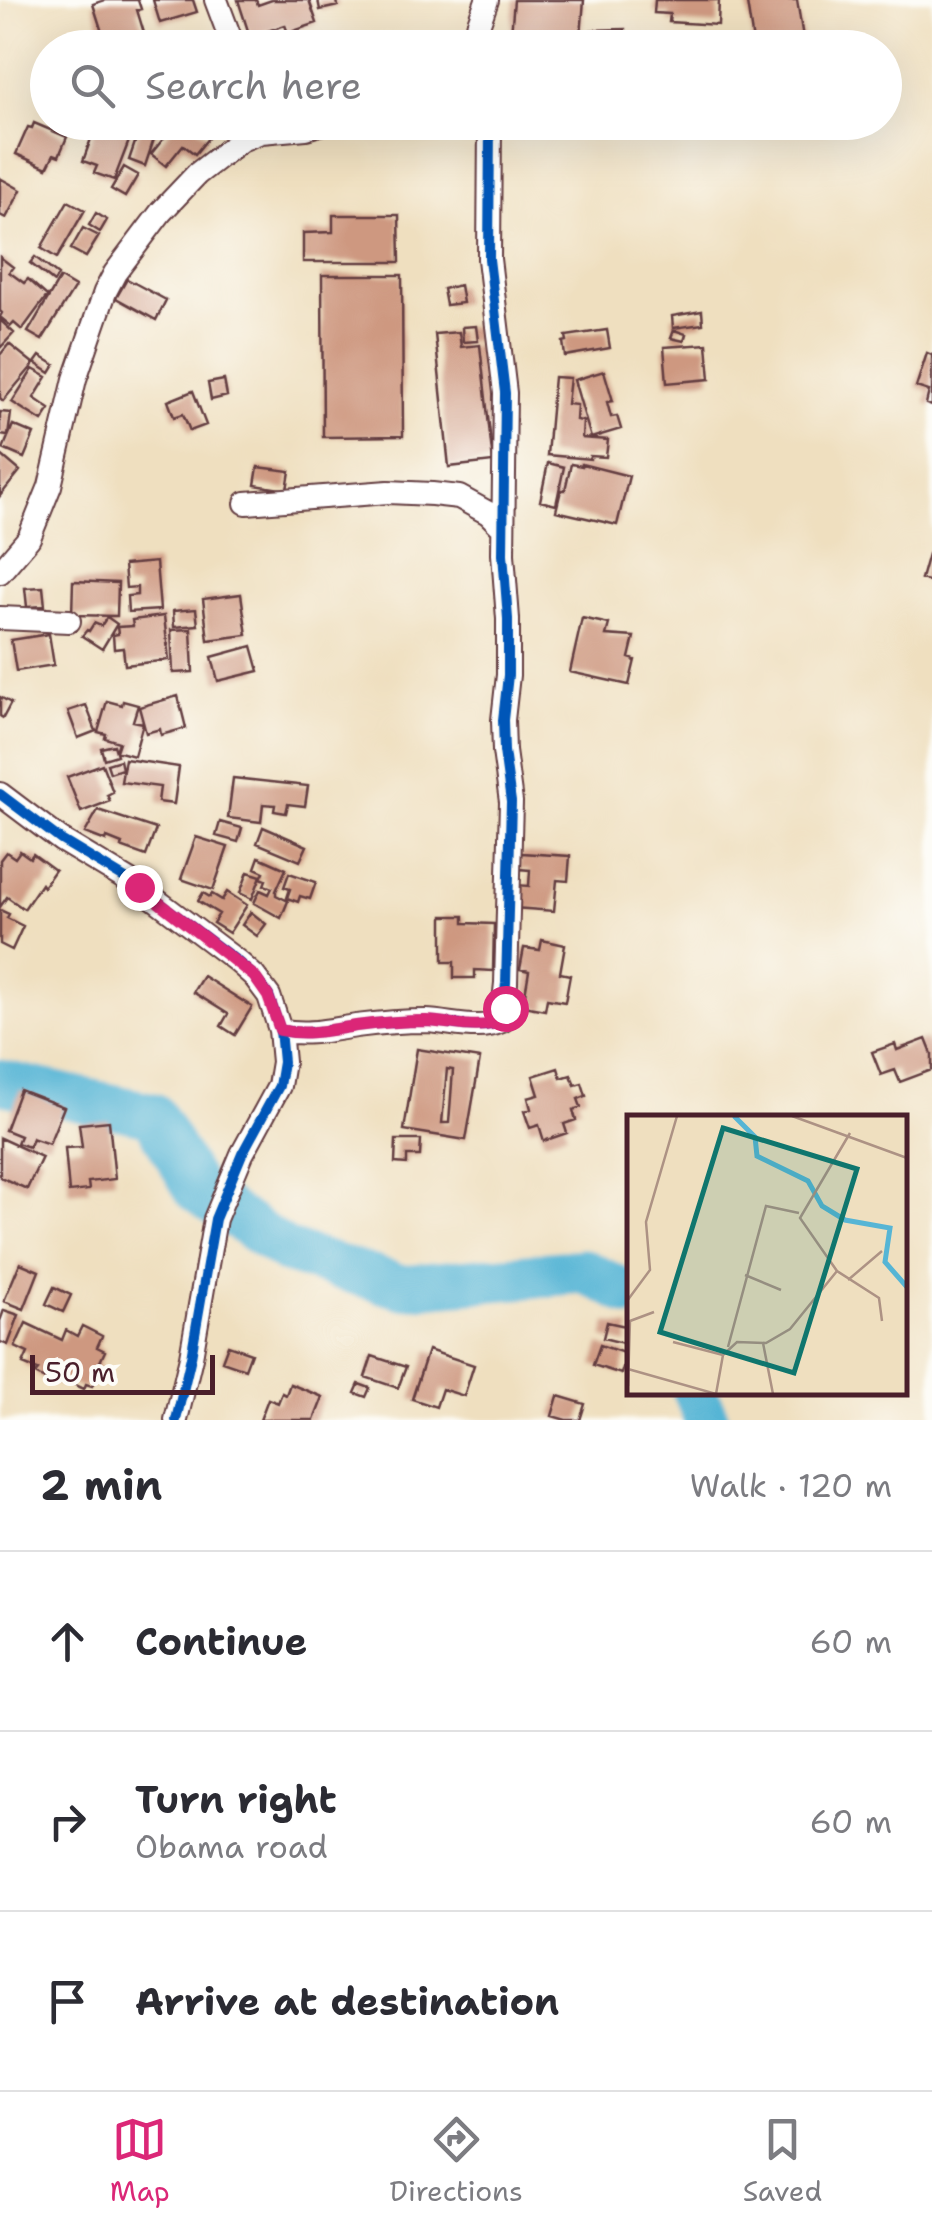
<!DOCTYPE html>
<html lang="en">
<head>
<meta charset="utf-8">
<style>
	:root { --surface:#fff; --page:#f2f2f3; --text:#2b2b33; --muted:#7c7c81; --line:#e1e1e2; --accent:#db2777 }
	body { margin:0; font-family:"Shantell Sans",sans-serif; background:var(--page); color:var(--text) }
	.scale { position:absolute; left:30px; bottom:25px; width:185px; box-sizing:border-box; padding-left:10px; border:5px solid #4a1f2b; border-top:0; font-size:28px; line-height:35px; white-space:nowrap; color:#4a1f2b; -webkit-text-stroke:8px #fdfcf7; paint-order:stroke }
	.stop { position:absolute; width:30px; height:30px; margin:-22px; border:8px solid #db2777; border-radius:50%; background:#fff }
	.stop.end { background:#db2777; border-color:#fff; box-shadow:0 2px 10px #0008 }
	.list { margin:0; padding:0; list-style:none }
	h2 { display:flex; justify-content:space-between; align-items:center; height:130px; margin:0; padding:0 40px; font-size:42px }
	h2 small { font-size:32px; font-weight:400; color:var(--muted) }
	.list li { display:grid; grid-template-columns:65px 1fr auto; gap:30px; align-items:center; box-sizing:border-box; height:180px; padding:0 40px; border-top:2px solid var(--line) }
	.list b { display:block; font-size:38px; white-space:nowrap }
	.list p { margin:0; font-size:32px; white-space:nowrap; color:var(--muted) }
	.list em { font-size:32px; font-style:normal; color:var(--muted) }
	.icon { flex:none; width:55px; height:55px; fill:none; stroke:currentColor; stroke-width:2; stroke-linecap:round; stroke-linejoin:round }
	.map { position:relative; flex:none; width:932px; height:1420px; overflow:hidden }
	.search { position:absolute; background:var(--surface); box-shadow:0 10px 40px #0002; left:30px; right:30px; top:30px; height:110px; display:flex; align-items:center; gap:25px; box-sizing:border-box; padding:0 35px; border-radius:55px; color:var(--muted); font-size:38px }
	.sheet { height:670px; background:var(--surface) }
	nav { display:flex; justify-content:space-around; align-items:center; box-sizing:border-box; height:140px; border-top:2px solid var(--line); background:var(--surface); font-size:28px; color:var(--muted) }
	nav a { display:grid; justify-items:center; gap:5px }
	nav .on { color:var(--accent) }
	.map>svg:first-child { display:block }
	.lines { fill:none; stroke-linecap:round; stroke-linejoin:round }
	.river { stroke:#56b5d5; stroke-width:45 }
	.building { fill:#ce9880; fill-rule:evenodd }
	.street-casing { stroke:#633c41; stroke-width:26 }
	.street { stroke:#fff; stroke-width:22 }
	.cycleway-casing { stroke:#fdfcf7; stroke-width:16 }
	.cycleway { stroke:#0057b8; stroke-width:10 }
	.route { stroke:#db2777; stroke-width:12 }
	.inset-river { fill:none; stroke:#56b5d5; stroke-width:5 }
	.inset-road { fill:none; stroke:#ad9284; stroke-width:2.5 }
	.view { fill:#0f766e; fill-opacity:0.15; stroke:#0f766e; stroke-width:5 }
	.inset-edge { fill:none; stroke:#4a1f2b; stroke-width:5 }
</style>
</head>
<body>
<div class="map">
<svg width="932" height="1420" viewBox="0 0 932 1420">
	<rect width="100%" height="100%" fill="#fdfcf7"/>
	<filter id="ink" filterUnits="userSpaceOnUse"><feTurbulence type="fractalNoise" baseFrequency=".01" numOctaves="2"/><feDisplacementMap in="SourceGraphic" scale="20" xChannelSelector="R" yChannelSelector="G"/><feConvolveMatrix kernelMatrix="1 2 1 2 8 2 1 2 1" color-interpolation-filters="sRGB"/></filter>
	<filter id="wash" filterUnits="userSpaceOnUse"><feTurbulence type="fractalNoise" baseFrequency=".0048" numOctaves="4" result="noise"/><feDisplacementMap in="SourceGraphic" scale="40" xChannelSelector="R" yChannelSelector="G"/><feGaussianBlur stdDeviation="2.25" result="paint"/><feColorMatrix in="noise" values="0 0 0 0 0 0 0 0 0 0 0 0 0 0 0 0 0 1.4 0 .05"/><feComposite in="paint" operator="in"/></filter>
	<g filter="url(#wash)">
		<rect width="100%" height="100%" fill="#efdfbf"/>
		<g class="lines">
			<path class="river" d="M0,1082L153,1115L197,1191L286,1251L402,1287L584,1271L630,1294
				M695,1392L707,1420"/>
		</g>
		<g id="blocks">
			<path class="building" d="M105,0H138L141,9L137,10L144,33L106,45L93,4Z
				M153,0H193L197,12L160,23Z
				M238,0H256L258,5L272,0H309L317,23L288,33L285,25L250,37Z
				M318,0H337L338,6L320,10Z
				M514,0H584L580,48H528L529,35L511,34Z
				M655,0H719L718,25L669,22L670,14L654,13Z
				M766,0H797L804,44L783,48H754L747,3Z
				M625,29V42L591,43V30Z
				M97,122L132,133L114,180L94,173L97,166L83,161Z
				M142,122H147L146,127L157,130L145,166L129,160Z
				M177,122H190L209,137L195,154L183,145L166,166L151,154Z
				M34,123L67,137L59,156L54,154L47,168L16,154L28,127L32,128Z
				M124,167L138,175L125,197L111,189Z
				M0,178L21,190L6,218L0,215Z
				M68,201L85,210L57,258L41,248Z
				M96,213L107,220L100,232L89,225Z
				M333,215H399L400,262H303V233L333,232Z
				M83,228L99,236L86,257L71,249Z
				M0,257L13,267L9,272L24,283L28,279L47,296L22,330L14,323L11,326L0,317L2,313L0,311Z
				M35,257L58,275L54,282L30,263Z
				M322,275H402L403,436L323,437Z
				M60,278L75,287L42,340L28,332Z
				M127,279L166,300L156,320L116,298Z
				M460,285L463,303L446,305L443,289Z
				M702,311L703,324L673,328L672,316Z
				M0,320L14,333L0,348Z
				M476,326L478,341L463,342L462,327Z
				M607,330L610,348L565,356L563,342L567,341L566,336Z
				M674,330L686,334L684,341L671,338Z
				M459,332L461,347L480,345L493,462L449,467L435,334Z
				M9,344L34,364L3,401L0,398V355Z
				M707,344L710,379L667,383L664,347Z
				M927,353L932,355V406L926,404L929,391L916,387Z
				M40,356L55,365L50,373L35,363Z
				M33,369L47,377L34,398L50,409L42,421L12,402Z
				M604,371L613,401L607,402L611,417L617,416L621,429L591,438L574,380Z
				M554,377L570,378L567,404L577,405L576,420L583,421L582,438L608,440L606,457L590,456V459L547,455Z
				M224,380L227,396L211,400L208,383Z
				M193,391L206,425L190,431L183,414L174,417L168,401Z
				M0,412L11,413L8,436L0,435Z
				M13,425L34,434L24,458L3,449Z
				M0,454L20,471L0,496Z
				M548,463L564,467L556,505L540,501Z
				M571,464L582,466V464L629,476L617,525L556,511L561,490H565Z
				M258,467L290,471L287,490L255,485Z
				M928,554L932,555V582L921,579Z
				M156,562L160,610L128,612L127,596L137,595V587L126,588L124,565Z
				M73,581L118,583L117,616L72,615Z
				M43,587L45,606L27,607L25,588Z
				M241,594L247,635L208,640L203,599Z
				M196,609L198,625L174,627L173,611Z
				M164,616L169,660L125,665L123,648L114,649L113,635L118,634L117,627L133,626L132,620Z
				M107,617L117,624L102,649L82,636L87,630L89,631L94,623L101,626Z
				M582,618L609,624L606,635L634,637L629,658L635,660L629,685L570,672Z
				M191,629L193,672L173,673L171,630Z
				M49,634L54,665L16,671L11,640Z
				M252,646L259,671L218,681L212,657Z
				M178,696L186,728L161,735L160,729L146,733L139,707Z
				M0,697L11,703L3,718L0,716Z
				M107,701L122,705L123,701L138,705L133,721L143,723L134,756L116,751L119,742L105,738L106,734L98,732Z
				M86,705L96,731L78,738L68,711Z
				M114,745L117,755L104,759L101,748Z
				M125,759L179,767L174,804L158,802L160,787L121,782Z
				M120,760L122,769L110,773L107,764Z
				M102,764L113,792L107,795L110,801L81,812L67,777Z
				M233,778L308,786L305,806L288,804L286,813L274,811L275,805L263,804L261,822L228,818Z
				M98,810L156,829L146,856L121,847L122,844L107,838L106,841L85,833Z
				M220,822L242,828L238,842L216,836Z
				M263,827L307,846L300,861L257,843Z
				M196,837L228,847L213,890L181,879Z
				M20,851L30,858L33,854L55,870L43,887L41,884L24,909L7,897L0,907V860L6,852L15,858Z
				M521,853L570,856L568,881L557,880L554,911L514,908L516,885L529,886L530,870L519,869Z
				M259,857L286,869L276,891V895L288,901L281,918L254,903L260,890L269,894L272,888L264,885L266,880L261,878L264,872L255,868Z
				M248,872L261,876L252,899L240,893Z
				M289,873L316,882L310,899L300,896L298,902L287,898L290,889L284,887Z
				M227,892L247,905L229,933L213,923L219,914L198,901L203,893L210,897L212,894L222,900Z
				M0,910L9,914L7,918L23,926L12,950L0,944Z
				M251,912L266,924L257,936L242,925Z
				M443,916H464V923L494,924L493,971L475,970V978H454V962H443Z
				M542,940L565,945L560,973L570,975L565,1002L547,999L545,1010L523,1006L529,971L520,969L524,948L540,950Z
				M203,976L252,1007L235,1035L221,1026L228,1014L193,992Z
				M926,1039L932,1054V1070L900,1082L895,1070L881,1075L872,1052L895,1044L897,1050Z
				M417,1049L480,1059L466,1140L404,1130ZM447,1069L453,1070L449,1123H442Z
				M558,1068L561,1078L571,1075L575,1085L582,1083L586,1096L578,1099L581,1107L573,1110L576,1120L564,1124L567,1133L544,1141L539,1125L530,1128L524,1111L531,1109L528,1098L539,1095L533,1076Z
				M20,1090L64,1107L49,1144L32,1138L29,1147L17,1143L20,1136L5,1130Z
				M109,1121L115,1179L88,1182L89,1190L69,1192L65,1148L82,1147L79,1124Z
				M0,1138L42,1157L27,1189L0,1177Z
				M396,1140H421L420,1156H407V1164L395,1163Z
				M20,1263L39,1271L24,1309L4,1301Z
				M54,1287L71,1295L63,1312L46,1304Z
				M4,1310L19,1315L8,1345L0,1342V1321Z
				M607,1322L630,1327L627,1344L603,1338Z
				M26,1323L62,1340L66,1330L77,1336L82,1326L102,1336L97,1347L105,1351L98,1366L101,1367L92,1386L86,1384L84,1389L61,1378L57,1385L35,1374L38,1370L23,1364L28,1353L15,1347Z
				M228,1345L251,1353L245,1369L222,1361Z
				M600,1345L627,1354L621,1374L593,1365Z
				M428,1350L474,1365L464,1396L442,1389L436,1407L412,1399Z
				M372,1356L406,1367L398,1388L365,1377Z
				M290,1384L323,1397L314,1420H260L268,1399L278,1403L282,1393L286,1395Z
				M359,1384L370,1388L366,1397L355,1393Z
				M558,1396L585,1404L580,1420H566L552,1416Z"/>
		</g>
	</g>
	<g filter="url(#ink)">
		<use href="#blocks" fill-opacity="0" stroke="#633c41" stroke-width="2.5"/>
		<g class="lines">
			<g class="street-casing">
				<path id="street" d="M216,0L234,48
					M466,48L474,37L487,0
					M246,503L388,492L432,494L459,497L488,513L503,528
					M0,572L29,538L50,486L75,379L105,292L115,273L161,212L197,174L241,140L261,132L306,128L326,122
					M0,618L69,621
					M0,794L61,840L139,887L237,961L254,976L269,996L280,1030L283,1062L279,1086L242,1154L215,1219L191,1357L176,1420
					M280,1030C307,1036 329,1030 356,1026C379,1023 403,1021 426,1021C452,1022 478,1032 502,1021L506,983L511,802L504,751L503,720L508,675V619L503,554L505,393L489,259L490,122"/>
			</g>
			<use href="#street" class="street"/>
			<g class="cycleway-casing">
				<path id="cycleway" d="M0,794L61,840L139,887L237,961L254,976L269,996L280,1030L283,1062L279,1086L242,1154L215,1219L191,1357L176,1420
					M280,1030C307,1036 329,1030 356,1026C379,1023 403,1021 426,1021C452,1022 478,1032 502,1021L506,983L511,802L504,751L503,720L508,675V619L503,554L505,393L489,259L490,122"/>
			</g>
			<use href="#cycleway" class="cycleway"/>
		</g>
	</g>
	<g class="lines" filter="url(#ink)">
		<path class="route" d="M139,887L254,976L268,996L280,1030C307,1036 329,1030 356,1026C379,1023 403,1021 426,1021C452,1022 479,1032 502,1020L505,1008"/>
	</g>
	<g transform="translate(627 1115)">
		<rect width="280" height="280" fill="#efdfbf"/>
		<path class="inset-river" d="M107,1L128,22L130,41L181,66L195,91L218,105L263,113L258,147L280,172"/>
		<path class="inset-road" d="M165,1L280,43M223,18L173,103L210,156L252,183L255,206M118,160L154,175M221,165L255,136M0,186L23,155L19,107L50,1M46,227L96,240M136,228L146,279M101,232L139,91L172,98M96,240L110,227L139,228L163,214L210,156M1,254L89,279L96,240M1,271L3,206L27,197"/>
		<path class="view" d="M96,13L230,54L167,258L33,217Z"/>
		<rect width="280" height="280" class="inset-edge"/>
	</g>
</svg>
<div class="scale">50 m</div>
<div class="stop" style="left:505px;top:1008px"></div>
<div class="stop end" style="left:139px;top:887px"></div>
<div class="search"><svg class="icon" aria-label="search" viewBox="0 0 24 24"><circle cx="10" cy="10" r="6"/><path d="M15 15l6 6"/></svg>Search here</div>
</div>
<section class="sheet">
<h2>2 min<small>Walk · 120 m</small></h2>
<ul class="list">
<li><svg class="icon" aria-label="ahead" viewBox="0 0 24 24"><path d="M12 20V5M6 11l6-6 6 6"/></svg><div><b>Continue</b></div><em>60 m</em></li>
<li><svg class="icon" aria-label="right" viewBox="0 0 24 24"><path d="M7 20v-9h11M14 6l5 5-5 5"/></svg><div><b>Turn right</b><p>Obama road</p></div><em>60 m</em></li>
<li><svg class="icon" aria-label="arrive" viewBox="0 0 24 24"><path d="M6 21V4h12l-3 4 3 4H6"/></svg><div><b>Arrive at destination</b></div></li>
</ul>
</section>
<nav>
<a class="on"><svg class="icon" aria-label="map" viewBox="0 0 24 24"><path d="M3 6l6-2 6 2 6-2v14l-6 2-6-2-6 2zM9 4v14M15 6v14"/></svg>Map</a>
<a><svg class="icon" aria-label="directions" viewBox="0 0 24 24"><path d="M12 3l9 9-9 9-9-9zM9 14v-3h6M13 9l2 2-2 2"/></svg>Directions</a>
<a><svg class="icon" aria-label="saved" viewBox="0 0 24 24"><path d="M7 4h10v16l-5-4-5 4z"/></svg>Saved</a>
</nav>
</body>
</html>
